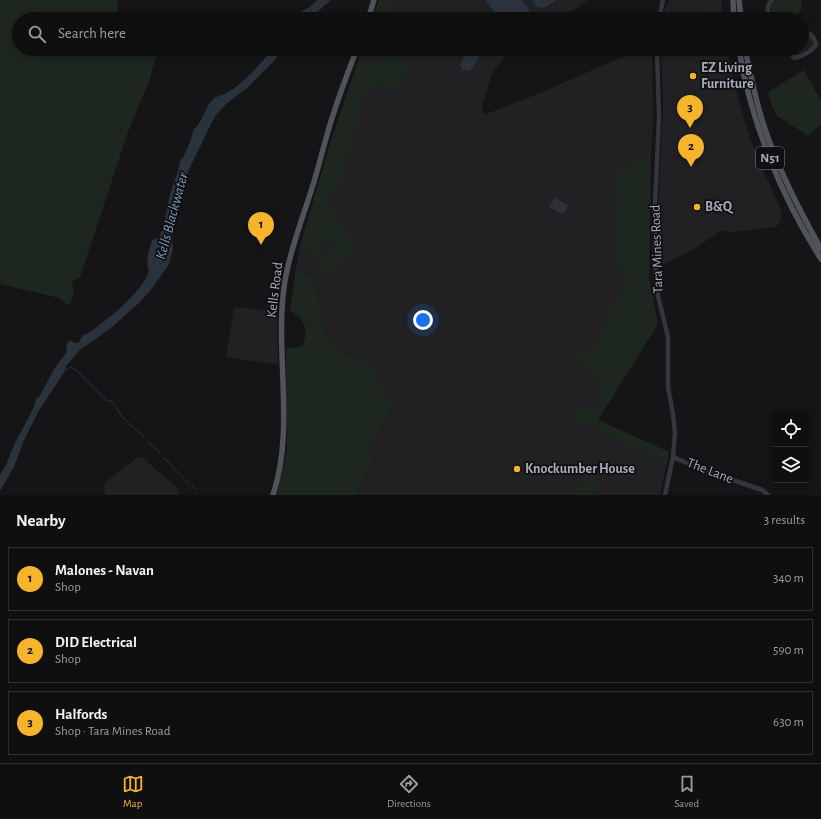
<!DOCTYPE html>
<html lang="en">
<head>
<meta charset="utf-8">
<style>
	:root { --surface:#100f10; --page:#1e1d1e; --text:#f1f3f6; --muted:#9c9c9f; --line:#302f30; --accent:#f6b42d }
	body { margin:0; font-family:"Alegreya Sans",sans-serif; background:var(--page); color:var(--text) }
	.controls { position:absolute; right:12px; bottom:12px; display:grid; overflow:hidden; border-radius:0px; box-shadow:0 2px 6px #0003 }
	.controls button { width:36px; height:36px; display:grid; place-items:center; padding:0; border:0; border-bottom:1px solid var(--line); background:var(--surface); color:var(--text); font:20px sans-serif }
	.you { position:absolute; left:423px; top:320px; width:14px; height:14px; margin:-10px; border:3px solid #fff; border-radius:50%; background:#1a73e8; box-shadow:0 0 0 6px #1a73e833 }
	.badge { display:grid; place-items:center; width:26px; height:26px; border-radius:50%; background:var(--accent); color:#111; font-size:13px; font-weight:700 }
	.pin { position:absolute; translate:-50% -33px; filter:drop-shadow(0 1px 2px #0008) }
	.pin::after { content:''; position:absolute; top:21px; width:14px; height:12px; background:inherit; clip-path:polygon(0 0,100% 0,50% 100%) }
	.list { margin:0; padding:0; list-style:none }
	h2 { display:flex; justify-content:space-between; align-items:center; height:52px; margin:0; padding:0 16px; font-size:17px }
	h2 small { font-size:13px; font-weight:400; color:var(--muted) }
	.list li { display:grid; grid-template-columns:26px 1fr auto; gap:12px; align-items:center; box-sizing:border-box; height:64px; margin:0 8px 8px; padding:0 8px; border:1px solid var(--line); border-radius:0px }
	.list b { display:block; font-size:15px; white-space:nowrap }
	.list p { margin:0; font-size:13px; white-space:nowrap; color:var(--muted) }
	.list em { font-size:13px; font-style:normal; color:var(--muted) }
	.icon { flex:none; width:22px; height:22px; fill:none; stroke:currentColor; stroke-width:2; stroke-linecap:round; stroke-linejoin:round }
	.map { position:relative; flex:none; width:821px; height:495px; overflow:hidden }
	.search { position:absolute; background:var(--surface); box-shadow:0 2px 6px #0003; left:12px; right:12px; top:12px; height:44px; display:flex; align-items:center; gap:10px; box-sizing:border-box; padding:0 14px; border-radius:22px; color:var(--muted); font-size:15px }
	.sheet { height:268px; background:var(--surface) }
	nav { display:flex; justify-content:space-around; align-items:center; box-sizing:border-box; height:56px; border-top:1px solid var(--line); background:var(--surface); font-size:11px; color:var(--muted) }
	nav a { display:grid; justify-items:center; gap:2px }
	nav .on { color:var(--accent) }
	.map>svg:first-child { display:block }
	.built { fill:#212023 }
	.green { fill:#1e2620 }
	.water { fill:#2a333b }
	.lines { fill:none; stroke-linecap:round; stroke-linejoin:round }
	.stream { stroke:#2a333b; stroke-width:1 }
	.minor { stroke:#35363b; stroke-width:4.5 }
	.major { stroke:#51535b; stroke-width:5.5 }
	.poi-dot { fill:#f6b42d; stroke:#100f11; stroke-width:1.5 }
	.labels { text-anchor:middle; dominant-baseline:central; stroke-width:3.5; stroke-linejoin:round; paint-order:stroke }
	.shield { fill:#100f11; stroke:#797c85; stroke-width:1 }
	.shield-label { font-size:13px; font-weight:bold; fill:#a6abb7 }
	.poi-label { font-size:14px; font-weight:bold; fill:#a6abb7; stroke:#100f11; text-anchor:start }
	.street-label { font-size:14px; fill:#a6abb7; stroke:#100f11 }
	.water-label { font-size:15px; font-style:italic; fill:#7c99b3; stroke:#100f11 }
</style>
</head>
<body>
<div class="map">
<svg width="821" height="495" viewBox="0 0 821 495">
	<rect width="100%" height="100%" fill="#151416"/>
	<path class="built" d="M379,0H588L560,19H372Z
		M670,0H721L724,19H664L665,8Z
		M362,49H514L506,54L492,74L482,106L484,115L540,93L613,61L647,49H652L653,124L651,155L649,279L658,324L598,420L669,452L660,495H357L366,472L374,460L367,454L395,402L382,388L370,360L345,353L327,339L321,316L315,278L296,269L300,246L330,144Z
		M661,49H727L732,76L748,132L760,164L781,209V216L780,222L776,227L731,232L720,231L693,250L664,264H659L658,209L663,105Z
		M234,307L277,311L278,365L226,357Z
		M138,457L143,458L178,488L179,495H105L104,483Z"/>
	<path class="green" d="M0,0H118L117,16L118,19H19V49H157L158,51L149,81L128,132L80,277L72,282L74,293L69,306L59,298L0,284Z
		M379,0L390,1L386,19H372Z
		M775,0H801L802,8L794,19H773C770,12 769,6 775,0Z
		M705,6L712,5L715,7L716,19H702L703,8Z
		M802,32L811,38L813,45L796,56L791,49H802Z
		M386,49H406L411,66L406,81L396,89L388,91L376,85L370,87L364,99L338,188L327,200L342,224L343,231L346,235L354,239L357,251L343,261L331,275L324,279C316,262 324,258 333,244L329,242L323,246L312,264L300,246L330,144L360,55L373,61L383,60Z
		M804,70L821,101V124L808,136L776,115L771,103L768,92Z
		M651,155L649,279L658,324L598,420L669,452L666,467L574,418L575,404L589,408L598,405L602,388L596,378L573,360L577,349L594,351L612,306L628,276L615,265L619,249L611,191L617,170Z
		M296,269L315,278L321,316L327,339L345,353L370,360L382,388L395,402L367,454L374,459L366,472L357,495H277L287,449L286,349L303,346C308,327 306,322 290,310Z
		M595,477L600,495H570L583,479Z"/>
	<path class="water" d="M317,0H331L309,19H296L303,13L302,11L310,7Z
		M485,0H522C526,6 534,13 529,19H500Z
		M532,0H556L544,8L537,7Z
		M272,49H282L274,61L247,88L225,105L216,115L210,126L185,178L177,207L172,240L173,249L168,266L150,291L140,302L111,328L80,350L66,366L65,371L38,412L24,440L14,467L0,491V475L6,465L14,445L34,407L36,398L39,397L54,369L66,353L67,351L66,345L68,342L71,341L75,343H78L84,334L85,335C105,322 142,293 149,271C145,261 149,250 152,240C156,239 158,238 160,235C166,223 166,208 170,194C173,183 180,170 180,159H182C187,150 192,139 193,130C202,124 204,108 213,99C218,95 225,95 230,91C244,82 262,63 272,49Z
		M467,49H476L479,52L480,55L470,71L463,70L460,65Z
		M555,198L568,205V206L564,213H560L549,207Z"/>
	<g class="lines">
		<path class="stream" d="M66,369L71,367L75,369L107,401H112L123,418L145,438
			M147,441L161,454
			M164,458L189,484
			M192,486L196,490"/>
		<path class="minor" d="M659,19L663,0
			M770,19C767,12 766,6 772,0
			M657,49L659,118L655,204V258L658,296L668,337V387L673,414L675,434L673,457L665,495
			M788,49L794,58C801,57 814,50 816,44C814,36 809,33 802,29
			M673,457L701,469L762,490L768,495"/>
		<path class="major" d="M733,0L734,19
			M739,0L741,19
			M368,19L374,0
			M739,49C751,123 781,196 821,259
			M745,49C751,76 756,103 765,129C779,171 800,211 821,249
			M273,495C295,429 275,355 284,287C289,253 302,220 312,188C318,170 322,152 327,135C335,106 346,77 357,49"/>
	</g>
	<g class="poi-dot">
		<circle cx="693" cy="76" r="4"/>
		<circle cx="697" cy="207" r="4"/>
		<circle cx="517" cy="469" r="4"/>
	</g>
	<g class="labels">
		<rect class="shield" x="756" y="147" width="28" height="22" rx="3"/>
		<g class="shield-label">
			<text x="770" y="158">N51</text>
		</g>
		<g class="poi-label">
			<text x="701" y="68">EZ Living<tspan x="701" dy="16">Furniture</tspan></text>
			<text x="705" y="207">B&amp;Q</text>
			<text x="525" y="469">Knockumber House</text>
		</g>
		<g class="street-label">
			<text transform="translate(657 249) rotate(-92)">Tara Mines Road</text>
			<text transform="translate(275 290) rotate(-83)">Kells Road</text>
			<text transform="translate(710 471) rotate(21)">The Lane</text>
		</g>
		<g class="water-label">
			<text transform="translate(172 216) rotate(-75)">Kells Blackwater</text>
		</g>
	</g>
</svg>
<div class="controls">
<button><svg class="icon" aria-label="locate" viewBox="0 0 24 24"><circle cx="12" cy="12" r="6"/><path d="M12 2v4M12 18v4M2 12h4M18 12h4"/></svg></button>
<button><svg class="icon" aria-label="layers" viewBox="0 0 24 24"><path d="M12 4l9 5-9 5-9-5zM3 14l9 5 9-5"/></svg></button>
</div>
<div class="you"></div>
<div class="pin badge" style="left:261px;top:245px">1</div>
<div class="pin badge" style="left:691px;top:167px">2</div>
<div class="pin badge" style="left:690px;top:128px">3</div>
<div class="search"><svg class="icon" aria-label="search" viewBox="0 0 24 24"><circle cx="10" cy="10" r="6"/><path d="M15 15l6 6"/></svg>Search here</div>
</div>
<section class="sheet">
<h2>Nearby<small>3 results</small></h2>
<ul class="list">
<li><span class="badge">1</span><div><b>Malones - Navan</b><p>Shop</p></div><em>340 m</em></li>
<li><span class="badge">2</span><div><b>DID Electrical</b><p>Shop</p></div><em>590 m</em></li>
<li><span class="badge">3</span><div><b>Halfords</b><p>Shop · Tara Mines Road</p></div><em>630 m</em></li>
</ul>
</section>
<nav>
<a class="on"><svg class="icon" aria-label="map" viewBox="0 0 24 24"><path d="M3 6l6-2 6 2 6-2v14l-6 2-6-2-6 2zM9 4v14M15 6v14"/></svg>Map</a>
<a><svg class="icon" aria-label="directions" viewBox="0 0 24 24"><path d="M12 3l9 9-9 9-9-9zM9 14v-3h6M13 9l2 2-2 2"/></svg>Directions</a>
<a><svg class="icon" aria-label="saved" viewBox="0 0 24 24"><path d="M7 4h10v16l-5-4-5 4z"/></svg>Saved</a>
</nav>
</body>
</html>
